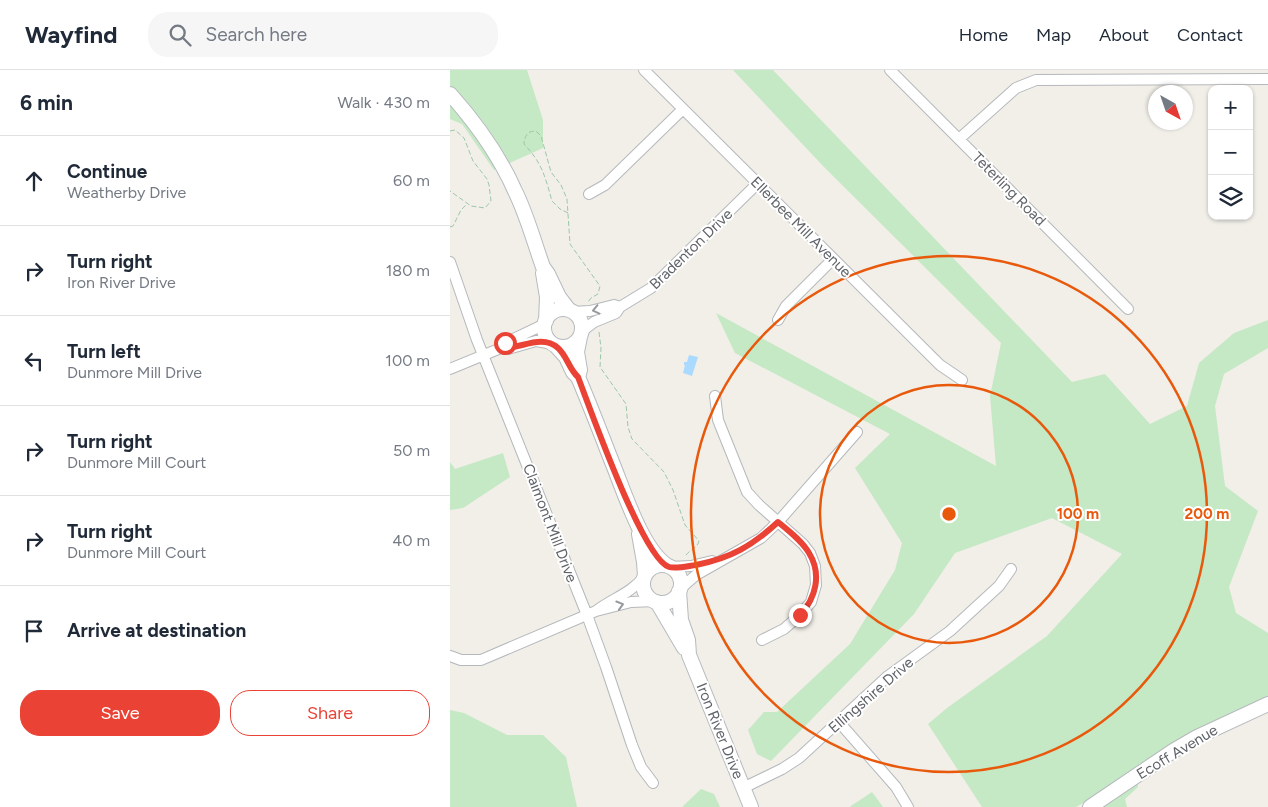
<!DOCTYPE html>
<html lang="en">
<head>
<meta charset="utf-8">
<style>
	:root { --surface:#fff; --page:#f6f6f7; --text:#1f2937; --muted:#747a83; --line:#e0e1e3; --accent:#ea4335 }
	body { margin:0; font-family:Figtree,sans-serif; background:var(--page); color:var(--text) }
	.controls { position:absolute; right:15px; top:15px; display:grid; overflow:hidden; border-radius:10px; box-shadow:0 1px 4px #0004 }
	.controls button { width:45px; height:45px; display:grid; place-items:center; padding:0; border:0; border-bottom:1px solid var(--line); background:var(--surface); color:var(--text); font:25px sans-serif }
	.compass { position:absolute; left:698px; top:15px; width:45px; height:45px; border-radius:50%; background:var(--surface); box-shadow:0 1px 4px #0004; rotate:140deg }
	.stop { position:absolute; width:15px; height:15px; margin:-11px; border:4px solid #ea4335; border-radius:50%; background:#fff }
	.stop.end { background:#ea4335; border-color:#fff; box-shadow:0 1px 5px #0008 }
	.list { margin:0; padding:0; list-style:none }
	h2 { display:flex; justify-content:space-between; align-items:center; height:65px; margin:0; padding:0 20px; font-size:21px }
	h2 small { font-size:16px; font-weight:400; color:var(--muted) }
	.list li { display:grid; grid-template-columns:32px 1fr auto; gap:15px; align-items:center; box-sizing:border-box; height:90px; padding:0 20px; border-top:1px solid var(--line) }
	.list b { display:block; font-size:19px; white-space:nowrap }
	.list p { margin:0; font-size:16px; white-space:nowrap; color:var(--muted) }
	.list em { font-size:16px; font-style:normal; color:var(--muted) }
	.actions { display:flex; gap:10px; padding:15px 20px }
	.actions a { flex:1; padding:11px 0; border:1px solid var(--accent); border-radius:20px; text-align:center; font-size:18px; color:var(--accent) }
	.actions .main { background:var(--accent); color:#fff }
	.icon { flex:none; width:28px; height:28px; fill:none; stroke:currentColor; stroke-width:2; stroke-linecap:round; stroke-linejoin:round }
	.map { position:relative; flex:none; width:818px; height:737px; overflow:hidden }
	header { display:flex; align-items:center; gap:30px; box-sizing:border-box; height:70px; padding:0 25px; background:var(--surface); border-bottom:1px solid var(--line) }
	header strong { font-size:24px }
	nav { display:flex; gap:28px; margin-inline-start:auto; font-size:18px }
	.search { width:350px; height:45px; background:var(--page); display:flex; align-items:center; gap:12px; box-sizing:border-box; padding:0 18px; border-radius:20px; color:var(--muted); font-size:19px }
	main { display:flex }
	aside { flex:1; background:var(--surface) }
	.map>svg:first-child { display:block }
	.green { fill:#c5e8c5 }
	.water { fill:#aadaff }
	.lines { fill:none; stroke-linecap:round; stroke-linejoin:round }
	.street-casing { stroke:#b5b8bc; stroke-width:12 }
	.secondary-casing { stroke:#b6babf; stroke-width:16 }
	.path { stroke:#9cc7a9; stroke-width:1; stroke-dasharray:5 2.5; stroke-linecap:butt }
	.street { stroke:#fff; stroke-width:10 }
	.secondary { stroke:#fff; stroke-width:14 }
	.oneway { stroke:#979a9d }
	.route { stroke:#ea4335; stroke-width:6 }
	.ring { fill:none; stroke:#e8590c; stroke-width:2.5 }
	.labels { text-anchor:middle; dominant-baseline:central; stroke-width:4; stroke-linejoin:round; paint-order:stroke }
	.street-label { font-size:15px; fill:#5f6368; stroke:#fff }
	.centre { fill:#e8590c; stroke:#fff; stroke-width:2.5 }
	.ring-label { font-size:15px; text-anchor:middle; font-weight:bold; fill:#e8590c; stroke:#fff; stroke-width:4; stroke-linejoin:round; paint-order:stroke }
</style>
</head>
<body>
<header>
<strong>Wayfind</strong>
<div class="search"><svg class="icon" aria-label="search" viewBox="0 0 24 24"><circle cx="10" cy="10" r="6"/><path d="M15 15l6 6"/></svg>Search here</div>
<nav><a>Home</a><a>Map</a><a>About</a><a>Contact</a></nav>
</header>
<main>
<aside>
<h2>6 min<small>Walk · 430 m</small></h2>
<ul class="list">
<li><svg class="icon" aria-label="ahead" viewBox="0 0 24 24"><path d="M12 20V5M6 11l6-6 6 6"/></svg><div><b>Continue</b><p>Weatherby Drive</p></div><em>60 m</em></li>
<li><svg class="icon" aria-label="right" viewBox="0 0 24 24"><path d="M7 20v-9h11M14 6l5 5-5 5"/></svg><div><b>Turn right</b><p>Iron River Drive</p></div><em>180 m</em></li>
<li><svg class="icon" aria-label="left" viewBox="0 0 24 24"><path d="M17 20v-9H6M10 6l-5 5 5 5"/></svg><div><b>Turn left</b><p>Dunmore Mill Drive</p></div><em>100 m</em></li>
<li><svg class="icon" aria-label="right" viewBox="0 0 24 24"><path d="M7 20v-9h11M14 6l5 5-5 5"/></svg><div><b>Turn right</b><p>Dunmore Mill Court</p></div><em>50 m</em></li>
<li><svg class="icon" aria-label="right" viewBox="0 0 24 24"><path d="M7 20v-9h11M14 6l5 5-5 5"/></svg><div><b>Turn right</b><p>Dunmore Mill Court</p></div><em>40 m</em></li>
<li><svg class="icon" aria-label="arrive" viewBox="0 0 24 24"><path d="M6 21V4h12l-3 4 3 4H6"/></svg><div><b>Arrive at destination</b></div></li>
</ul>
<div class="actions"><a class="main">Save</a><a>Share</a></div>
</aside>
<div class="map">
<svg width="818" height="737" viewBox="0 0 818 737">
	<rect width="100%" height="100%" fill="#f1efe8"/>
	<path class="green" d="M0,0H77L93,50V78L44,100L12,54L0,49Z
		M283,0H323L622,312L655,304L700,354L737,336L749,293L784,263L818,250V278L774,304L765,336L775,416L808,441L779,517L786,543L818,563V630L626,737H532L478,654L497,638L597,566L672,484L602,448L505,483L464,544L321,691L307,684L298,660L314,642H327L400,574L445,500L452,473L405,398L440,364L285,283L266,243L546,396L540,326L551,273L374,97Z
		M53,383L60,407L13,438L0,440V392L5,399Z
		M0,640L14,643L57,665H93L116,687L127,737H0Z
		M688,712V717L675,729L677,737H651Z
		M251,719L264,724L270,737H232Z
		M422,722L433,737H400L401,736Z"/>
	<path class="water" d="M239,285L248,287L242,306L233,303L235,295H234V292H237Z"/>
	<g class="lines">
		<g class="street-casing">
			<path id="street" d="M194,0L490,295L512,310
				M440,0L678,239
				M509,69L566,18L586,10L818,9
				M139,124L155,115L233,39
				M0,192L27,270L137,545L156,597L182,675L191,697L203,713
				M122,242L140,241L164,235L170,237
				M328,250L336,236L383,189
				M131,262L144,252L166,243L170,237L201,218L307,114
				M51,278L58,279L86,271L103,274
				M0,299L51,278L55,273L95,254
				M265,326L268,350L297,422L309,435L353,474L360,483L365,496L366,515L361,532L350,545L334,559L312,570
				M220,497L241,496L262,491
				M194,507C180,524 163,528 146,541L181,532L205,531
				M230,519L246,505L311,468L328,452L407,362
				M0,586L11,590H31L146,541
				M389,652L446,717L458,737
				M293,718L332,699L349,688L438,606L500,561L549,516L561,499"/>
		</g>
		<g class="secondary-casing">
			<path id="secondary" d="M0,24C26,53 49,85 65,121C77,145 84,172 93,197L98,204L109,227L119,240
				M93,203L97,227L96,251
				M94 258a19 19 0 1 1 38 0a19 19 0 1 1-38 0Z
				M106,276L116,287L123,302L128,307C140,335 151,364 162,392C174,421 192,480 218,496
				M128,307L130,300L127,282L130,267
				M189,464L194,492L195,506
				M193 514a19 19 0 1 1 38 0a19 19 0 1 1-38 0Z
				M229,521L231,550L238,570L239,585L301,737
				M207,532L234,578
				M640,737L723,681L747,667L818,634"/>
		</g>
		<path class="path" d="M0,61L5,60L14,68L23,91L37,109L39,115L41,131L35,138L21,136L0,121
			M118,143L110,139L102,131C95,106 92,93 74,74C74,66 79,59 87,62L91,66L101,102L111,115L117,129L120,174L150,216L148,224L141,228L138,232
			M0,157L3,156L11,140L17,134
			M149,262L151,278L150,297L176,334L178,357L182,369L214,402L223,420L235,455L249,471C247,479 238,480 235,487"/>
		<use href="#street" class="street"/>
		<use href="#secondary" class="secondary"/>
	</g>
	<defs><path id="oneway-chevron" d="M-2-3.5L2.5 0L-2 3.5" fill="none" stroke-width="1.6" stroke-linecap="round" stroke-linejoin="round" transform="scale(1.25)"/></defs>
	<g class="oneway">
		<use href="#oneway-chevron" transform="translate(146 240) rotate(167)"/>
		<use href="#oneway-chevron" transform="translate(170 535) rotate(-17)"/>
	</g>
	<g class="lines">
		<path class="route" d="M55,273L51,278C69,280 91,263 108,278C117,286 119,299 128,307C140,338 193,489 219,497C226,499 238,496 246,495C281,488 302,476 328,452C339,461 352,471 359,483C372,504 366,528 350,545"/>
	</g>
	<g class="ring">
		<circle cx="499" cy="444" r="129"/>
		<circle cx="499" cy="444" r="258"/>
	</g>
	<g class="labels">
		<g class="street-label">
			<text transform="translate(559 119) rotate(45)">Teterling Road</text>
			<text transform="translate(351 157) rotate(45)">Ellerbee Mill Avenue</text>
			<text transform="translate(241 179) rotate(-44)">Bradenton Drive</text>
			<text transform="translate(100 453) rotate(69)">Claimont Mill Drive</text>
			<text transform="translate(421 625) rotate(-41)">Ellingshire Drive</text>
			<text transform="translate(270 661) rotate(68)">Iron River Drive</text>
			<text transform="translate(727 682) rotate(-31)">Ecoff Avenue</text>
		</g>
	</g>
	<circle cx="499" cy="444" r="8" class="centre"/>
	<g class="ring-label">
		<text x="628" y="449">100 m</text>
		<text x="757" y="449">200 m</text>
	</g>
</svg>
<div class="controls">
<button>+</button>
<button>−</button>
<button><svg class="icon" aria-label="layers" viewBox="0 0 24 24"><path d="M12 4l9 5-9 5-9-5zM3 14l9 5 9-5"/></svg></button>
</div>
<svg class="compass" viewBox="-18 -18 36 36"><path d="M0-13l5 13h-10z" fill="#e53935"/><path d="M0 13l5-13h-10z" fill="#747a83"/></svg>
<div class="stop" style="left:55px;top:273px"></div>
<div class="stop end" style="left:350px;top:545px"></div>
</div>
</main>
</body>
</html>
